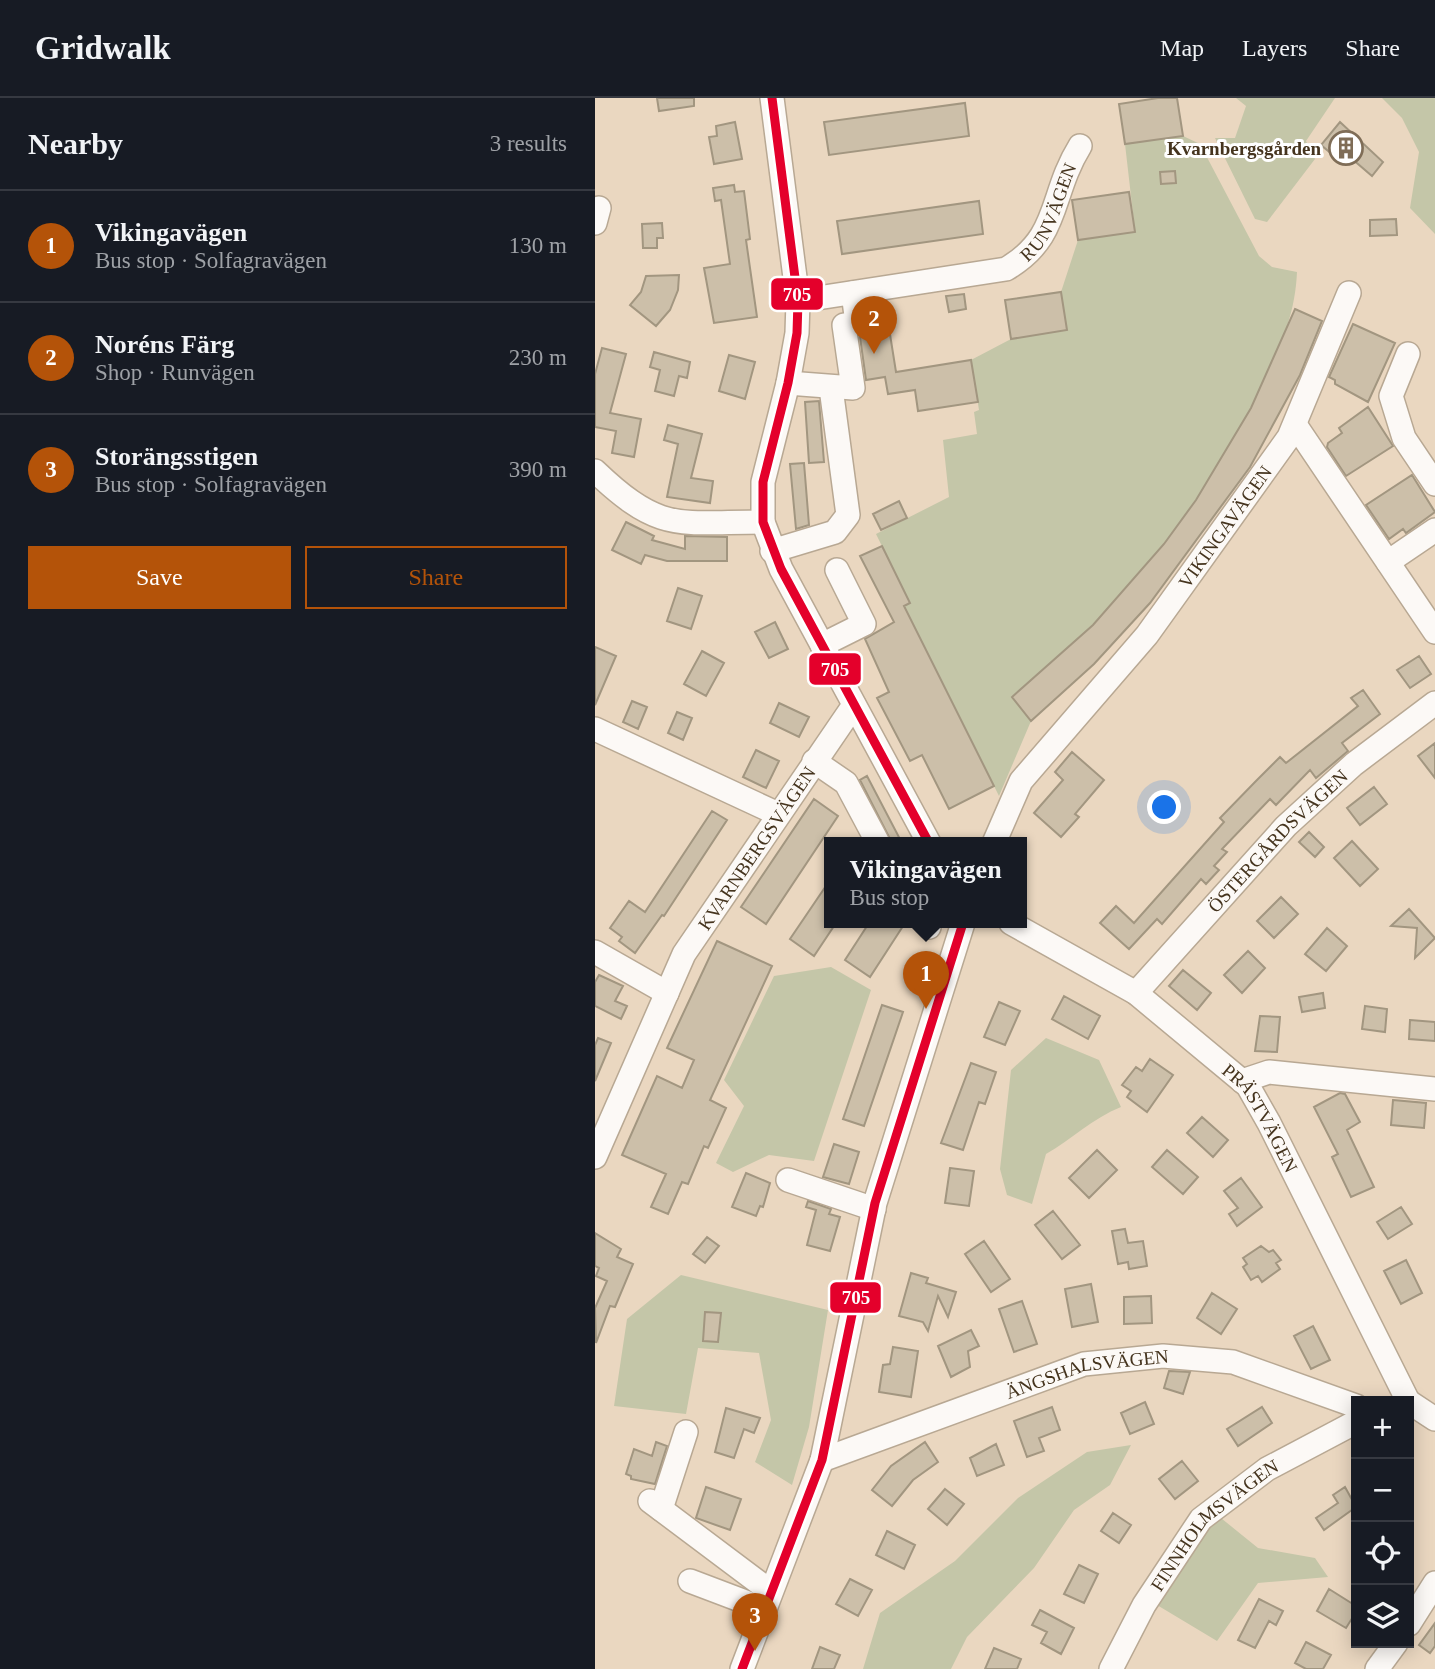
<!DOCTYPE html>
<html lang="en">
<head>
<meta charset="utf-8">
<style>
	:root { --surface:#171b24; --page:#242831; --text:#f1f3f6; --muted:#9ea1a6; --line:#363941; --accent:#b45309 }
	body { margin:0; font-family:Georgia,serif; background:var(--page); color:var(--text) }
	.controls { position:absolute; right:21px; bottom:21px; display:grid; overflow:hidden; border-radius:0px; box-shadow:0 4px 18px #0003 }
	.controls button { width:63px; height:63px; display:grid; place-items:center; padding:0; border:0; border-bottom:2px solid var(--line); background:var(--surface); color:var(--text); font:35px sans-serif }
	.you { position:absolute; left:570px; top:710px; width:24px; height:24px; margin:-18px; border:5px solid #fff; border-radius:50%; background:#1a73e8; box-shadow:0 0 0 10px #1a73e833 }
	.badge { display:grid; place-items:center; width:46px; height:46px; border-radius:50%; background:var(--accent); color:#fff; font-size:23px; font-weight:700 }
	.pin { position:absolute; translate:-50% -58px; filter:drop-shadow(0 2px 4px #0008) }
	.pin::after { content:''; position:absolute; top:37px; width:24px; height:21px; background:inherit; clip-path:polygon(0 0,100% 0,50% 100%) }
	.popup { position:absolute; left:229px; top:739px; width:203px; height:91px; box-sizing:border-box; display:grid; place-content:center; border-radius:0px; background:var(--surface); filter:drop-shadow(0 2px 5px #0005); font-size:23px; white-space:nowrap; color:var(--muted) }
	.popup b { font-size:26px; color:var(--text) }
	.popup::after { content:''; position:absolute; left:50%; top:100%; margin-left:-14px; border:14px solid transparent; border-top-color:var(--surface) }
	.list { margin:0; padding:0; list-style:none }
	h2 { display:flex; justify-content:space-between; align-items:center; height:91px; margin:0; padding:0 28px; font-size:30px }
	h2 small { font-size:23px; font-weight:400; color:var(--muted) }
	.list li { display:grid; grid-template-columns:46px 1fr auto; gap:21px; align-items:center; box-sizing:border-box; height:112px; padding:0 28px; border-top:2px solid var(--line) }
	.list b { display:block; font-size:26px; white-space:nowrap }
	.list p { margin:0; font-size:23px; white-space:nowrap; color:var(--muted) }
	.list em { font-size:23px; font-style:normal; color:var(--muted) }
	.actions { display:flex; gap:14px; padding:21px 28px }
	.actions a { flex:1; padding:16px 0; border:2px solid var(--accent); border-radius:0px; text-align:center; font-size:24px; color:var(--accent) }
	.actions .main { background:var(--accent); color:#fff }
	.icon { flex:none; width:38px; height:38px; fill:none; stroke:currentColor; stroke-width:2; stroke-linecap:round; stroke-linejoin:round }
	.map { position:relative; flex:none; width:840px; height:1571px; overflow:hidden }
	header { display:flex; align-items:center; gap:42px; box-sizing:border-box; height:98px; padding:0 35px; background:var(--surface); border-bottom:2px solid var(--line) }
	header strong { font-size:33px }
	nav { display:flex; gap:38px; margin-inline-start:auto; font-size:24px }
	main { display:flex }
	aside { flex:1; background:var(--surface) }
	.map>svg:first-child { display:block }
	.green { fill:#c4c6a8 }
	.building { fill:#ccbfa9; stroke:#a29680; stroke-width:2 }
	.lines { fill:none; stroke-linecap:round; stroke-linejoin:round }
	.minor-casing { stroke:#b8a893; stroke-width:26 }
	.minor { stroke:#fcf9f6; stroke-width:23 }
	.bus-1-casing { stroke:#fff; stroke-width:14 }
	.bus-1 { stroke:#e4002b; stroke-width:9 }
	.labels { text-anchor:middle; dominant-baseline:central; stroke-width:6; stroke-linejoin:round; paint-order:stroke }
	.poi-label { font-size:19px; font-weight:bold; fill:#45341e; stroke:#fff; text-anchor:end }
	.street-label { font-size:19px; fill:#45341e; stroke:#fff }
	.line-badge { stroke:#fff; stroke-width:2.5 }
	.badge-label { font-size:19px; text-anchor:middle; font-weight:bold; fill:#fff }
</style>
</head>
<body>
<header>
<strong>Gridwalk</strong>
<nav><a>Map</a><a>Layers</a><a>Share</a></nav>
</header>
<main>
<aside>
<h2>Nearby<small>3 results</small></h2>
<ul class="list">
<li><span class="badge">1</span><div><b>Vikingavägen</b><p>Bus stop · Solfagravägen</p></div><em>130 m</em></li>
<li><span class="badge">2</span><div><b>Noréns Färg</b><p>Shop · Runvägen</p></div><em>230 m</em></li>
<li><span class="badge">3</span><div><b>Storängsstigen</b><p>Bus stop · Solfagravägen</p></div><em>390 m</em></li>
</ul>
<div class="actions"><a class="main">Save</a><a>Share</a></div>
</aside>
<div class="map">
<svg width="840" height="1571" viewBox="0 0 840 1571">
	<rect width="100%" height="100%" fill="#ead7c0"/>
	<path class="green" d="M641,0H740L711,43L720,61L672,124L660,121L620,40H640L651,8Z
		M787,0H840V136L815,110L824,54L807,20Z
		M588,38L605,46L664,158L677,169L702,174C700,218 686,246 668,285C627,373 568,461 497,528C471,553 444,576 417,599L436,623L404,698L309,508L315,505L281,436L354,399L348,342L382,336L379,314L384,312L376,262L416,241L472,232L466,194L483,142L540,133L530,46Z
		M236,869L276,892L219,1063L174,1057L138,1074L121,1065L149,1008L129,982L179,878Z
		M451,940L504,962L526,1009C498,1020 477,1041 451,1056L437,1106L412,1097L405,1071L416,972Z
		M86,1177L233,1212L214,1329L197,1387L160,1364L176,1322L164,1255L103,1250L91,1316L19,1308L32,1221Z
		M536,1347L515,1387L479,1412L439,1470L372,1539L356,1571H268L285,1515L360,1463L423,1400L492,1354Z
		M621,1416L663,1450L720,1460L733,1479L663,1485L622,1543L557,1504Z"/>
	<path class="building" d="M62,0H99V8L64,13Z
		M563,0H582L588,38L530,46L524,6Z
		M370,5L374,38L234,57L229,24Z
		M140,24L147,61L119,66L114,39L122,38L121,28Z
		M745,24L788,64L777,78L749,54L743,61L726,47Z
		M580,73L581,85L566,86L565,74Z
		M139,87L140,94L149,93L155,141L151,142L162,219L119,225L109,170L135,166L126,102L120,103L118,90Z
		M534,94L540,134L483,142L477,102Z
		M384,103L388,136L247,156L242,123Z
		M801,121L802,137L775,138V122Z
		M67,125L68,140H62V150H48L47,126Z
		M84,177L83,192L75,212L61,228L35,207L46,194L51,178Z
		M466,194L472,232L416,241L410,202Z
		M369,196L371,211L354,214L351,198Z
		M700,211L727,223L705,277L655,369L555,505L499,566L436,623L417,599L498,527L569,446L601,402L656,310Z
		M758,226L800,245L773,304L740,286V282L734,279Z
		M294,230L301,274L376,262L383,304L323,313L320,292L293,296L290,279L271,282L265,239L273,233Z
		M7,250L31,256L15,315L46,321L39,359L17,355L21,333L0,329V276Z
		M59,254L95,264L92,280L84,278L79,298L60,293L65,272L55,269Z
		M134,257L160,264L150,301L124,293Z
		M224,303L229,364L214,365L210,304Z
		M773,309L798,348L751,378L732,349L733,345L747,335L744,330Z
		M73,327L107,336L96,380L118,383L115,405L72,399L83,346L69,342Z
		M209,365L214,427L201,431L195,366Z
		M817,377L840,414L811,435L808,431L794,441L771,407Z
		M304,403L312,420L286,432L278,416Z
		M31,424L59,438L57,442L90,451V438L132,439V463H72L50,457L46,466L17,452Z
		M287,448L315,505L309,508L399,688L354,711L327,657L315,663L282,600L294,594L270,541L299,524L265,458Z
		M83,490L107,498L96,531L72,523Z
		M180,524L193,551L174,560L160,534Z
		M0,549L21,558L0,607Z
		M107,553L129,565L111,598L89,586Z
		M824,558L836,576L815,590L802,572Z
		M768,592L785,616L747,645L753,653L721,680L715,672L681,707L675,701L627,751L632,754L619,768L624,772L611,786L606,781L567,826L562,821L534,851L505,825L521,808L539,825L629,724L625,720L661,683L685,659L691,665L763,608L756,600Z
		M37,603L52,609L43,631L28,624Z
		M184,605L214,619L204,639L175,625Z
		M82,614L97,620L88,642L73,635Z
		M840,645V680L823,658Z
		M161,652L184,663L171,690L148,679Z
		M477,654L509,682L480,716L484,719L466,739L439,715L468,682L460,674Z
		M272,678L307,745H297L265,682Z
		M779,689L792,706L765,727L752,710Z
		M219,701L243,718L171,826L146,809Z
		M117,713L132,722L69,818L67,817L40,855L24,843L27,839L15,830L34,803L50,814Z
		M714,734L729,749L720,759L704,744Z
		M757,743L783,771L765,788L739,760Z
		M235,782V825H241L219,858L195,841Z
		M686,799L703,816L679,840L662,823Z
		M814,811L840,840L820,860L822,830L796,828Z
		M274,825H310L275,879L250,862Z
		M732,830L752,848L731,873L710,856Z
		M122,843L177,868L115,1002L131,1010L113,1050L109,1048L93,1086L87,1084L73,1116L56,1109L71,1076L27,1057L62,978L87,990L99,962L72,950Z
		M653,853L670,870L647,895L629,877Z
		M588,872L616,895L602,912L574,888Z
		M4,877L28,888L20,903L32,908L26,921L0,908V884Z
		M728,895L730,910L707,914L704,899Z
		M469,898L505,918L493,941L457,921Z
		M404,904L425,913L410,947L389,939Z
		M287,907L308,914L269,1028L248,1021Z
		M770,908L792,911L790,934L767,931Z
		M665,918L685,919L682,954L660,953Z
		M815,922L840,924V943L814,941Z
		M3,940L16,945L0,983V947Z
		M555,961L578,977L552,1014L532,999L536,993L527,987L541,969L547,973Z
		M376,965L401,974L390,1006L384,1004L368,1052L346,1045Z
		M745,995L750,996L765,1024L752,1032L779,1089L756,1099L737,1059L743,1056L719,1009Z
		M798,1002L831,1005L829,1030L796,1027Z
		M607,1019L633,1042L618,1059L592,1035Z
		M239,1046L264,1054L254,1086L228,1079Z
		M502,1052L522,1072L494,1100L474,1080Z
		M572,1052L603,1079L588,1096L557,1069Z
		M355,1070L379,1073L374,1108L350,1105Z
		M151,1075L175,1085L168,1109L165,1108L161,1118L137,1109Z
		M646,1080L667,1109L642,1128L634,1116L643,1110L629,1093Z
		M213,1103L236,1111L234,1116L245,1119L235,1153L212,1147L221,1112L211,1109Z
		M806,1109L817,1126L793,1141L782,1124Z
		M458,1113L485,1147L467,1161L440,1127Z
		M530,1131L533,1145L548,1143L552,1168L534,1171L533,1164L523,1166L517,1133Z
		M0,1135L26,1151L22,1159L38,1166L20,1209L15,1208L1,1245L0,1210L12,1183L1,1178L4,1170L0,1168Z
		M112,1139L124,1148L110,1165L98,1156Z
		M389,1143L415,1181L396,1194L370,1156Z
		M666,1148L674,1154L678,1152L686,1162L681,1165L685,1171L667,1184L663,1178L656,1182L648,1169L652,1166L648,1160Z
		M811,1162L827,1195L806,1206L789,1173Z
		M316,1175L333,1180L331,1185L361,1194L353,1219L343,1198L333,1233L328,1224L304,1218Z
		M496,1186L503,1224L477,1229L470,1191Z
		M617,1195L642,1211L626,1236L602,1220Z
		M556,1198L557,1225L529,1226V1199Z
		M427,1203L442,1246L419,1254L404,1211Z
		M110,1214L126,1215L123,1244L108,1243Z
		M718,1228L735,1262L716,1271L699,1238Z
		M376,1232L384,1248L373,1253L375,1269L356,1279L343,1248Z
		M298,1249L323,1253L316,1299L284,1294L288,1267L295,1266Z
		M574,1273L595,1274L588,1296L569,1290Z
		M550,1304L559,1326L535,1336L526,1315Z
		M457,1309L465,1332L444,1340L449,1353L432,1359L419,1323Z
		M667,1309L677,1325L643,1348L632,1331Z
		M131,1310L165,1320L159,1335L149,1331L139,1360L120,1354Z
		M61,1344L72,1348L60,1386L36,1381V1378L31,1376L39,1351L57,1358Z
		M330,1344L343,1364L318,1382L297,1408L277,1392L296,1368Z
		M401,1346L409,1367L382,1378L375,1360Z
		M587,1363L603,1383L580,1401L564,1381Z
		M111,1389L146,1401L135,1432L101,1420Z
		M750,1389L761,1409L729,1432L721,1420L743,1405L738,1397Z
		M350,1391L369,1406L352,1427L333,1411Z
		M518,1415L536,1427L524,1445L506,1433Z
		M292,1433L320,1447L309,1471L281,1457Z
		M484,1467L503,1476L489,1505L469,1496Z
		M255,1481L277,1492L263,1518L241,1506Z
		M734,1491L761,1508V1514L751,1530L722,1513Z
		M664,1501L688,1513L681,1527L674,1523L660,1550L643,1542Z
		M445,1512L479,1530L466,1556L446,1545L452,1534L437,1527Z
		M840,1525V1548L835,1555L824,1547Z
		M711,1544L736,1557L728,1571H711L700,1565Z
		M225,1549L245,1557L239,1571H217Z
		M399,1550L426,1561L422,1571H390Z"/>
	<g class="lines">
		<g class="minor-casing">
			<g id="minor">
				<path d="M177,0L203,203L202,235L193,285L168,384V424L186,471L334,745"/>
				<path d="M0,125L4,110"/>
				<path id="s1" d="M203,203L411,171C466,139 454,98 485,48"/>
				<path d="M813,256L796,298L809,340L840,386"/>
				<path d="M193,285L258,290L249,227L262,225L258,195"/>
				<path d="M701,328L840,534"/>
				<path d="M0,373C66,436 83,424 168,424"/>
				<path d="M177,453L240,434L253,417L236,290"/>
				<path d="M793,464L840,432"/>
				<path d="M227,547L269,526L242,472"/>
				<path d="M0,631L183,716"/>
				<path d="M219,663L251,685L283,745"/>
				<path id="s2" d="M399,745L426,683L552,537L694,339L754,195"/>
				<path d="M330,825L334,829"/>
				<path id="s3" d="M416,825L541,895L653,988L674,1025L813,1303"/>
				<path d="M0,854L72,895"/>
				<path id="s4" d="M541,895L691,728L759,666L840,605"/>
				<path d="M647,983L674,974L840,991"/>
				<path id="s5" d="M0,1059L89,856L259,607"/>
				<path d="M193,1082L279,1111"/>
				<path d="M814,1304L840,1321"/>
				<path id="s6" d="M227,1362L489,1266L568,1258L638,1264L761,1308"/>
				<path d="M55,1403L175,1493"/>
				<path d="M66,1411L91,1334"/>
				<path d="M95,1483L169,1511"/>
				<path d="M814,1526L840,1485"/>
				<path d="M147,1571L227,1362L280,1105L368,825"/>
				<path id="s7" d="M516,1571L549,1507L606,1421L672,1371L761,1324"/>
				<path d="M782,1571L801,1545"/>
			</g>
		</g>
		<use href="#minor" class="minor"/>
		<g class="bus-1-casing">
			<path id="bus-1" d="M177,0L203,203L202,235L193,285L168,384V424L186,471L334,745
				M147,1571L227,1362L280,1105L368,825"/>
		</g>
		<use href="#bus-1" class="bus-1"/>
	</g>
	<defs>
		<g id="building-ring" transform="scale(1.75)"><circle r="9.5" fill="#fff" stroke="#7f6d57" stroke-width="1.5"/><path d="M-4-6H4V6H1V3H-1V6H-4ZM-2.5-4.3h1.7v1.8h-1.7ZM.8-4.3h1.7v1.8H.8ZM-2.5-1h1.7V.8h-1.7ZM.8-1h1.7V.8H.8Z" fill="#7f6d57"/></g>
	</defs>
	<g fill-rule="evenodd">
		<use href="#building-ring" x="751" y="50"/>
	</g>
	<g class="labels">
		<g class="poi-label">
			<text x="726" y="50">Kvarnbergsgården</text>
		</g>
		<g class="street-label">
			<text stroke="none"><textPath href="#s1" startOffset="284">RUNVÄGEN</textPath></text>
			<text stroke="none"><textPath href="#s2" startOffset="394">VIKINGAVÄGEN</textPath></text>
			<text stroke="none"><textPath href="#s4" startOffset="208">ÖSTERGÅRDSVÄGEN</textPath></text>
			<text stroke="none"><textPath href="#s5" startOffset="350">KVARNBERGSVÄGEN</textPath></text>
			<text stroke="none"><textPath href="#s3" startOffset="322">PRÄSTVÄGEN</textPath></text>
			<text stroke="none"><textPath href="#s6" startOffset="280">ÄNGSHALSVÄGEN</textPath></text>
			<text stroke="none"><textPath href="#s7" startOffset="180">FINNHOLMSVÄGEN</textPath></text>
		</g>
	</g>
	<g class="line-badge">
		<rect x="175" y="179" width="54" height="34" rx="7" fill="#e4002b"/>
		<rect x="213" y="554" width="54" height="34" rx="7" fill="#e4002b"/>
		<rect x="234" y="1183" width="53" height="33" rx="7" fill="#e4002b"/>
	</g>
	<g class="badge-label">
		<text x="202" y="203">705</text>
		<text x="240" y="578">705</text>
		<text x="261" y="1206">705</text>
	</g>
</svg>
<div class="controls">
<button>+</button>
<button>−</button>
<button><svg class="icon" aria-label="locate" viewBox="0 0 24 24"><circle cx="12" cy="12" r="6"/><path d="M12 2v4M12 18v4M2 12h4M18 12h4"/></svg></button>
<button><svg class="icon" aria-label="layers" viewBox="0 0 24 24"><path d="M12 4l9 5-9 5-9-5zM3 14l9 5 9-5"/></svg></button>
</div>
<div class="you"></div>
<div class="pin badge" style="left:331px;top:911px">1</div>
<div class="popup"><b>Vikingavägen</b>Bus stop</div>
<div class="pin badge" style="left:279px;top:256px">2</div>
<div class="pin badge" style="left:160px;top:1553px">3</div>
</div>
</main>
</body>
</html>
